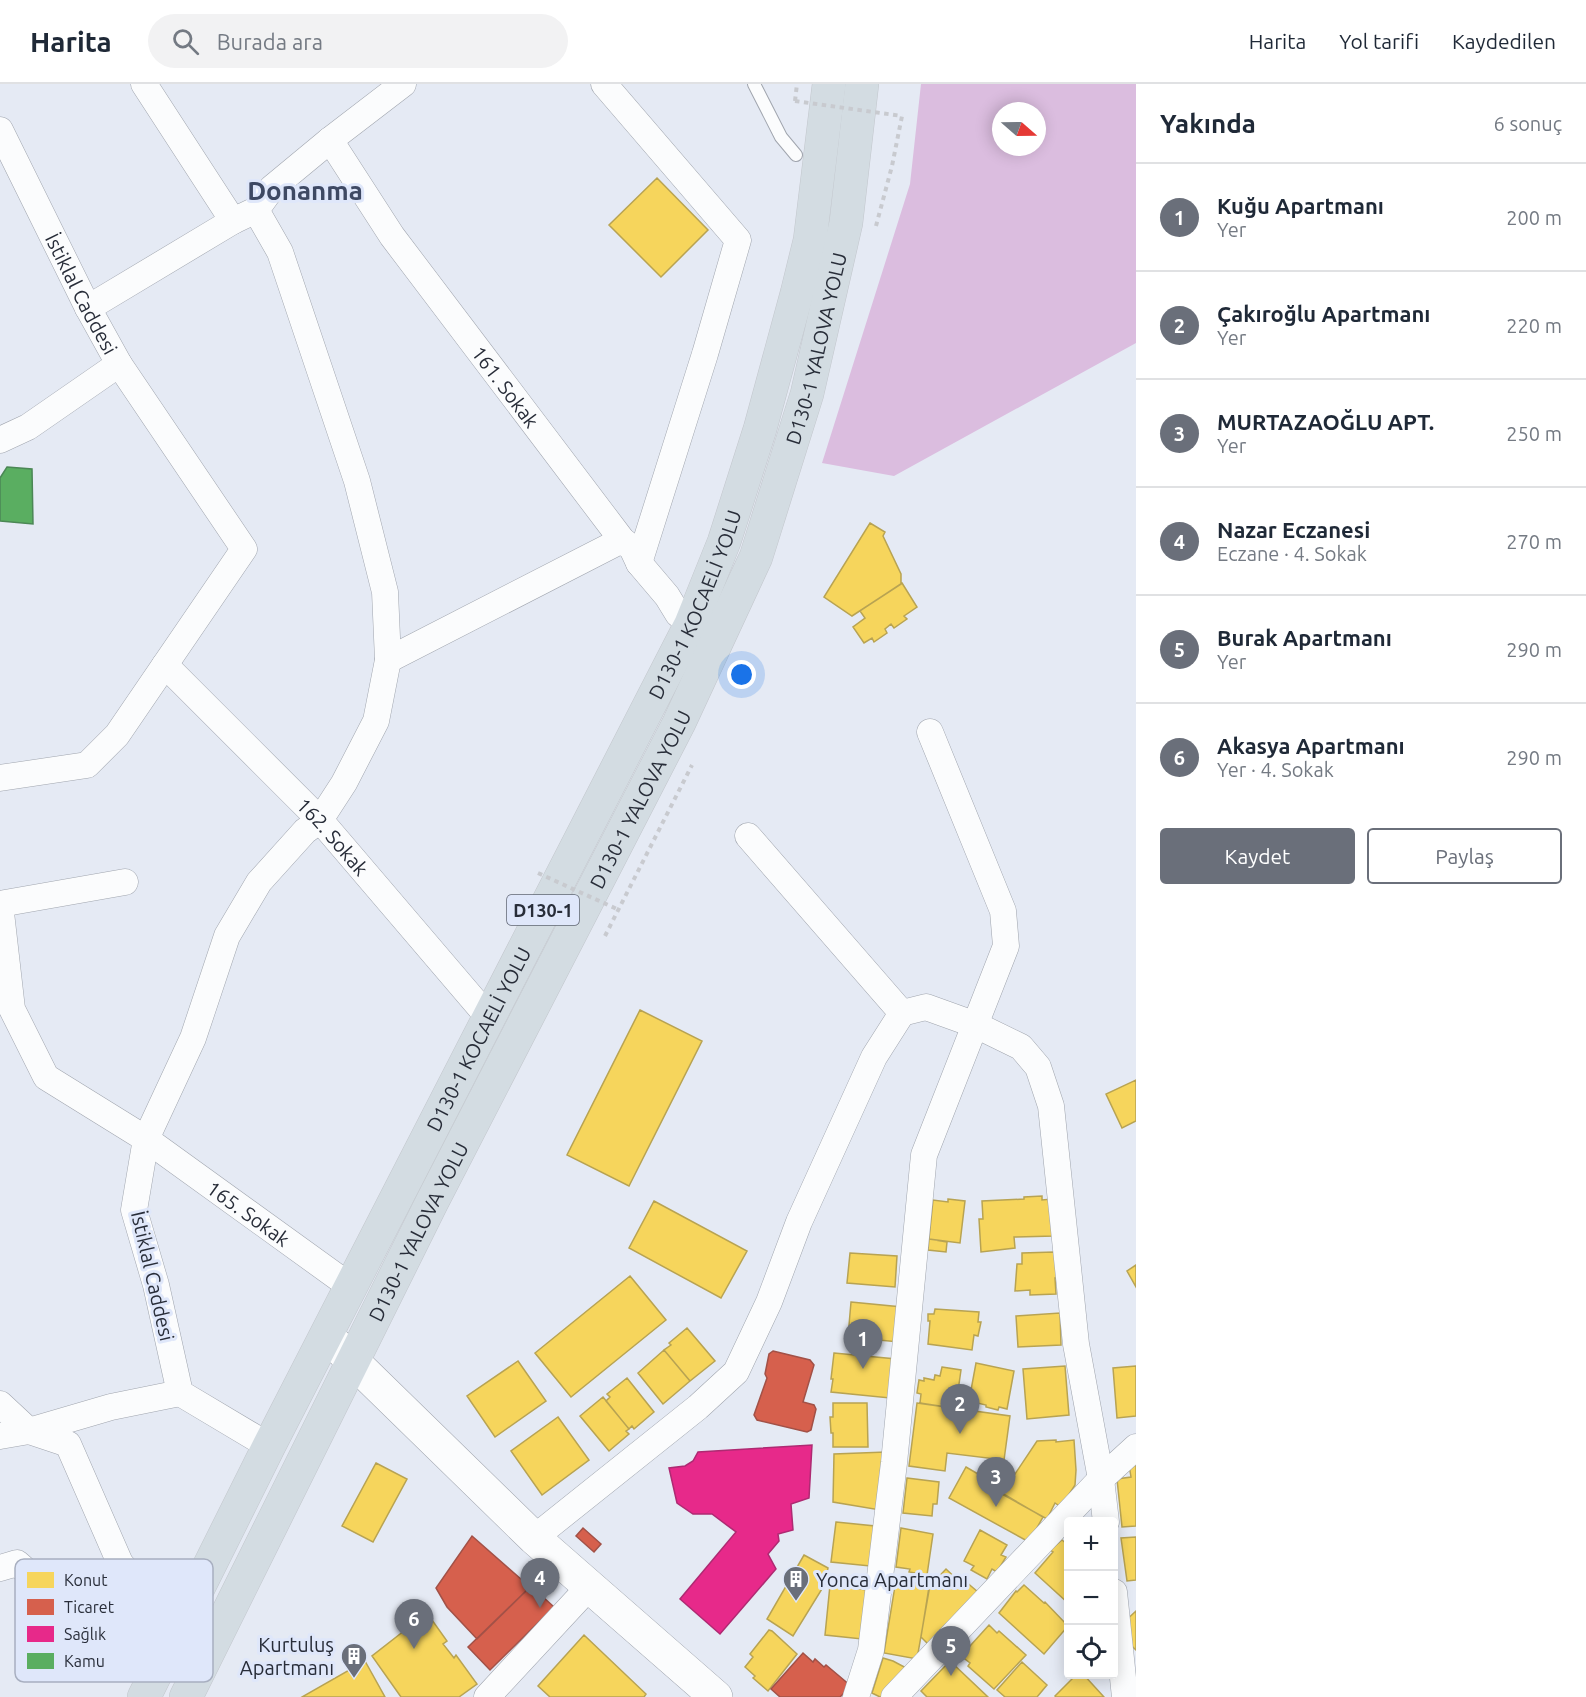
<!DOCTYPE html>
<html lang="tr">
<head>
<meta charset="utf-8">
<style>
	:root { --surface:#fff; --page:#f2f2f3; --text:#1f2937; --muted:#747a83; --line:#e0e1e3; --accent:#6a6f7a }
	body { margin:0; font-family:Ubuntu,sans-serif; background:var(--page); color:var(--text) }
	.controls { position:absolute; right:18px; bottom:18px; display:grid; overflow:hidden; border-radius:6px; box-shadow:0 3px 15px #0003 }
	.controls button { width:54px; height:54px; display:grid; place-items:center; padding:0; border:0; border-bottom:2px solid var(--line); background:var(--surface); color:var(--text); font:30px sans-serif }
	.compass { position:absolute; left:992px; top:18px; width:54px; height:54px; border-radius:50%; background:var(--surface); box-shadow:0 3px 15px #0003; rotate:110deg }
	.you { position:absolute; left:742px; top:591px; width:21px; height:21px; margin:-15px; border:4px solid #fff; border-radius:50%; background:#1a73e8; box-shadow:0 0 0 9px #1a73e833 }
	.badge { display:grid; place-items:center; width:39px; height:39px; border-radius:50%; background:var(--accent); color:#fff; font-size:20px; font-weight:700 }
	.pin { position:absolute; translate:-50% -50px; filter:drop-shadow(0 2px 3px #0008) }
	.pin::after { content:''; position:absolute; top:32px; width:21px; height:18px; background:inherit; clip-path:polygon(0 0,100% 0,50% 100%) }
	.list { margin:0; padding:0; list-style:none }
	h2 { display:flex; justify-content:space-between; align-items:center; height:78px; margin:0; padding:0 24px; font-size:26px }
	h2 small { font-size:20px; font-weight:400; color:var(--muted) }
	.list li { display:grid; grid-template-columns:39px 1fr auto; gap:18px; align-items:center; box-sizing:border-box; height:108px; padding:0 24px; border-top:2px solid var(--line) }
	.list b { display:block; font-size:22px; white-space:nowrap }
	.list p { margin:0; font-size:20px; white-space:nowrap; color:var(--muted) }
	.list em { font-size:20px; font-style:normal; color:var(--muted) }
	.actions { display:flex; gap:12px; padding:18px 24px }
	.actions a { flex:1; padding:14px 0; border:2px solid var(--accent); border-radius:6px; text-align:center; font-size:21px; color:var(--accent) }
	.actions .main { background:var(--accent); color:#fff }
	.icon { flex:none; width:33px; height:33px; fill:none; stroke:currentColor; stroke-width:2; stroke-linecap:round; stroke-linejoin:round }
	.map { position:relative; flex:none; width:1136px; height:1613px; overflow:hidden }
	header { display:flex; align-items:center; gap:36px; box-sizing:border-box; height:84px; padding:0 30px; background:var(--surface); border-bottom:2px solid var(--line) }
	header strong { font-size:28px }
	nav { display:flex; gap:33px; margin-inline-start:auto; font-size:21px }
	.search { width:420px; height:54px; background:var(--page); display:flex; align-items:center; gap:15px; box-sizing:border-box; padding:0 21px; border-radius:33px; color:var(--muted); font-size:22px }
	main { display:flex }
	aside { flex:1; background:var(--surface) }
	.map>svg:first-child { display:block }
	.forest { fill:#dbbddf; fill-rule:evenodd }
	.homes { fill:#f6d55c; stroke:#b8a352; stroke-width:1.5 }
	.shops { fill:#d6604d; stroke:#a25147; stroke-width:1.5 }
	.health { fill:#e7298a; stroke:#ae2a72; stroke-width:1.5 }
	.public { fill:#5aae61; stroke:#4b8755; stroke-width:1.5 }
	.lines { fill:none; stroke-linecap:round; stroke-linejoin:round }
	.service-casing { stroke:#a0a5ae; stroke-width:14 }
	.minor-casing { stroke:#a0a5ae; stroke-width:27 }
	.secondary-casing { stroke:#a0a5ae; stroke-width:34 }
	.trunk-casing { stroke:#c2c6cc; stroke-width:34 }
	.path { stroke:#c8cacf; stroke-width:4; stroke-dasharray:4.5 4.5; stroke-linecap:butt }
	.service { stroke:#fbfcfd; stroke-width:12 }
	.minor { stroke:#fbfcfd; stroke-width:26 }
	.secondary { stroke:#fbfcfd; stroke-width:33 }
	.trunk { stroke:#d3dce2; stroke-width:33 }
	.path-bridge { stroke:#c8cacf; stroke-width:4; stroke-dasharray:4.5 4.5; stroke-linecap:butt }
	.labels { text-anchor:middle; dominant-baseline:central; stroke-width:6; stroke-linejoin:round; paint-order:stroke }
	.shield { fill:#dfe7fa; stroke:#5f6573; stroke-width:1.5 }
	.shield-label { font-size:18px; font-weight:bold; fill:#282d39 }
	.street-label { font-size:20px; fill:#282d39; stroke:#dfe7fa }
	.poi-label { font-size:20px; fill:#282d39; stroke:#dfe7fa; text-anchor:start }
	.district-label { font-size:26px; font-weight:bold; fill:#3e4963; stroke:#dfe7fa }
	.key { fill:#dfe7fa; stroke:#a8afc0; stroke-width:1.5 }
	.key-label { font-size:16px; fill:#282d39 }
</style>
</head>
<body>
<header>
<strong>Harita</strong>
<div class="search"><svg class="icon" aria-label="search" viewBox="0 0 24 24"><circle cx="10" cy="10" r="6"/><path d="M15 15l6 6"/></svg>Burada ara</div>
<nav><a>Harita</a><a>Yol tarifi</a><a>Kaydedilen</a></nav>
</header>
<main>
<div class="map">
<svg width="1136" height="1613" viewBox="0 0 1136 1613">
	<rect width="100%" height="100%" fill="#e5eaf4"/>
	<path class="forest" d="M921,0H1136V259L894,392L822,379L910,100ZM1001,27H1037V63H1001Z"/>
	<path class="homes" d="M657,94L708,146L661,193L609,141Z
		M870,439L885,448L883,452L901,490V500L852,532L824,513Z
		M902,499L917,523L904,532L907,535L894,544L891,540L885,545L887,549L874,558L872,554L864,559L853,543L865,534L860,527Z
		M640,926L702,957L629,1102L567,1071Z
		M1136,996V1037L1122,1044L1106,1010Z
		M1042,1112V1116L1052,1115L1054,1152L1014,1153L1015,1164L981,1168L979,1135H983L982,1117L1024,1115V1113Z
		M948,1115L965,1117L960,1159L929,1155L933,1116L948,1118Z
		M654,1117L747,1167L721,1214L629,1164Z
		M929,1155L947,1158L946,1168L928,1166Z
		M1054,1168L1058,1194H1055L1056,1210L1030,1211V1206L1015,1207L1017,1180H1022V1169Z
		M850,1169L897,1172L895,1203L847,1199Z
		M1136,1181V1203L1127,1187Z
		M630,1192L666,1236L571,1313L535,1269Z
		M851,1218L902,1223L899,1258L848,1253Z
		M935,1225L979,1228L978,1238H981L978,1252L974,1251L972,1266L928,1260L930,1237H928V1230H934Z
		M1060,1229L1061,1261L1018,1263L1016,1232Z
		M687,1244L715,1277L690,1297L664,1266L671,1261L669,1259Z
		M664,1266L690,1297L663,1320L638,1289Z
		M834,1269L896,1275L890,1314L831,1308L833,1295H831Z
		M518,1277L546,1317L495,1353L467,1312Z
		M976,1279L1014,1287L1007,1325L999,1323L998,1326L986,1323V1321L969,1317Z
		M1065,1282L1069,1331L1027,1335L1023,1285Z
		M1136,1282V1332L1117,1334L1113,1284Z
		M942,1283L961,1286L957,1314H955L953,1324L920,1319L921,1310L917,1309L919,1296L924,1297V1294L934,1296L935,1291L940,1292Z
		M627,1294L654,1328L634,1345L632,1342L629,1345L606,1317L610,1313L607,1310Z
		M603,1313L629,1345L626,1347L629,1350L609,1367L580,1332Z
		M833,1319H867L868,1363H833V1349H831L830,1333H833Z
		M917,1319L1010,1332L1004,1376L947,1369L945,1387L909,1382Z
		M558,1333L589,1376L542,1411L511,1367Z
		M1056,1356V1358L1074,1356L1076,1386L1075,1401L1061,1423L1055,1419L1047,1435L1000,1409L1012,1388L1015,1390L1037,1357Z
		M886,1368L880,1426L833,1418L834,1370Z
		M376,1379L407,1395L373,1458L342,1442Z
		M1136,1380V1442L1122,1443L1117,1395L1131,1393L1129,1381Z
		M966,1383L985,1394L983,1398L1043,1433L1029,1458L949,1414Z
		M907,1394L939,1398L937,1420H933L932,1432L903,1429Z
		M836,1438L875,1442L870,1482L831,1478Z
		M901,1444L933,1450L927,1491L909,1488L910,1485L896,1483Z
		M980,1446L1007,1461L1001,1471L1006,1473L997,1488L992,1485L987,1495L971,1486L974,1482L964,1477Z
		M1136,1453V1496L1127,1497L1121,1454Z
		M1062,1456L1068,1461V1519L1035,1489L1053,1468L1050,1466Z
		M804,1471L828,1484L825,1500L793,1552L767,1535Z
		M946,1485L962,1500L965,1497L978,1508L930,1562L921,1553L929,1503Z
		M896,1496L930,1501L917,1575L884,1569Z
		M830,1501L867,1506L862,1555L825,1551Z
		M1024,1501L1044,1519L1045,1518L1068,1542L1044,1570L999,1529L1016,1507L1017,1508Z
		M1136,1527V1566L1123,1554L1122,1540Z
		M427,1529L447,1557L443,1560L454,1574L456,1571L477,1600L459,1613H401L372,1572Z
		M989,1541L997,1549L999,1547L1026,1571L994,1605L968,1582L970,1579L961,1572Z
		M769,1546L772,1547L797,1570L768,1607L753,1594L755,1592L745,1583L753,1573L750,1570Z
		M584,1551L646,1610L644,1613H550L538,1602Z
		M883,1574L893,1577L910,1586L889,1613H880L872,1609Z
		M365,1577L385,1613H302Z
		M950,1577L988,1613H927L921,1607Z
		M1022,1578L1047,1601L1037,1613H1005L997,1606Z
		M1077,1590H1083L1104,1613H1056L1055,1612Z"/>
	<path class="shops" d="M773,1267L810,1276L814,1281L803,1318L814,1321L816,1325L811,1346L807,1348L757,1336L754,1331L767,1294L765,1290L769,1270Z
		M583,1444L601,1460L594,1468L576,1452Z
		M472,1452L530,1503L477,1555L447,1523L436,1504Z
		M531,1502L554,1523L490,1586L468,1563Z
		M803,1569L813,1578L815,1575L824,1583L826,1581L851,1602L840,1613H780L771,1605Z"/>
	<path class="health" d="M812,1361L809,1414L791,1420L793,1446L778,1450L779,1457L768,1470L776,1485L720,1550L680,1515L736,1448L712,1430H693L677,1419L669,1384L685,1382L693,1377L698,1368Z"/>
	<path class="public" d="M7,383L32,385L33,440L0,437V394Z"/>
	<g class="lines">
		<g class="service-casing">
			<path id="service" d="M754,0L781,53L796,71"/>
		</g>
		<g class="minor-casing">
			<g id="minor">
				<path d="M144,0L233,137L256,126"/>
				<path d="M604,0L738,156L705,270L639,479"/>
				<path id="s1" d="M0,46L88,224L119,280L28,343L0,356"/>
				<path id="s2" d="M330,56L392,152L622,456L632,464L639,479L667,512L678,530L691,540"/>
				<path d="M88,224L233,137"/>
				<path d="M388,576L622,456"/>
				<path id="s3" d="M165,581L320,736L489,934"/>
				<path d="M0,694L87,681L117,651L244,465L119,280"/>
				<path d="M748,752L902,929"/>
				<path id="s4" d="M0,820L12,925L46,993L146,1055L351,1203"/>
				<path d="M0,820L125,798"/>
				<path d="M0,1320L29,1347L68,1360L120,1479L167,1533L180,1539"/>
				<path d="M0,1352L29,1347L111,1323L180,1309"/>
				<path d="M269,1362L180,1309L156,1201L134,1126L146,1055L193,954L227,852L259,798L305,747L320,736L344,699L376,637L388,576L385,508L357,397L280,168L256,126L272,104L330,56L403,0"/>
				<path d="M534,1454L698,1323L736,1288L769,1218L799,1138L874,973L902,929L926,923L976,941L1021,963L1038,983L1051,1022L1076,1260L1101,1395L1106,1438"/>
				<path d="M0,1484L17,1479L41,1500"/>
				<path d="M1114,1508L1125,1613"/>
				<path d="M487,1613L590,1502"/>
				<path d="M856,1613L871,1566L894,1379L924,1071L1006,862L1003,827L930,648"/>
				<path d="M894,1613L1101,1395L1136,1363"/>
			</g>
		</g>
		<g class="secondary-casing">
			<path id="secondary" d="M327,1252L534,1454L716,1613"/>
		</g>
		<g class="trunk-casing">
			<g id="trunk">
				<path id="s5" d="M144,1613L269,1362L691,540L724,458L760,345L797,209L810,156L829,0"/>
				<path id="s6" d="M186,1613L432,1118L679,639L756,473L807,310L846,139L862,0"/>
			</g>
		</g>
		<path class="path" d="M795,17L797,0
			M876,142L892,82L902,32
			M605,852L692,681"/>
		<use href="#service" class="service"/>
		<use href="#minor" class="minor"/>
		<use href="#secondary" class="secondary"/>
		<use href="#trunk" class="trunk"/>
		<path class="path-bridge" d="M795,17L902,32
			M538,789L619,826"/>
	</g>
	<defs>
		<g id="building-pin" transform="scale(1.35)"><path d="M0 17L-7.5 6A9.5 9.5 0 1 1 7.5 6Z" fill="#6a6f7a" stroke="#dfe7fa"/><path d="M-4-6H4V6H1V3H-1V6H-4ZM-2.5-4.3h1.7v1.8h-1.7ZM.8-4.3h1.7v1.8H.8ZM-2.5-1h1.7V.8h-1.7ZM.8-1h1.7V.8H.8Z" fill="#fff"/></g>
	</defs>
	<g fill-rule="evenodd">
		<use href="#building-pin" x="796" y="1495"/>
		<use href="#building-pin" x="354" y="1572"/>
	</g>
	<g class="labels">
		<rect class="shield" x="507" y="811" width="72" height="30" rx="4.5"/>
		<g class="shield-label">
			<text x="543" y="826">D130-1</text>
		</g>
		<g class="street-label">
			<text stroke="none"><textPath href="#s1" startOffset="183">İstiklal Caddesi</textPath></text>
			<text stroke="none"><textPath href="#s6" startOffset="1492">D130-1 YALOVA YOLU</textPath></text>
			<text stroke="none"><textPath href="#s2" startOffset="303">161. Sokak</textPath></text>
			<text stroke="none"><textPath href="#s5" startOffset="1224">D130-1 KOCAELİ YOLU</textPath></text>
			<text stroke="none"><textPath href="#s6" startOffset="1006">D130-1 YALOVA YOLU</textPath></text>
			<text stroke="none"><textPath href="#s3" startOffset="240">162. Sokak</textPath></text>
			<text stroke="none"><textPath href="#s5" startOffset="738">D130-1 KOCAELİ YOLU</textPath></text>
			<text stroke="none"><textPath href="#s4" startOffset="426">165. Sokak</textPath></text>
			<text stroke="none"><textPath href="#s6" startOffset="520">D130-1 YALOVA YOLU</textPath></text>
			<text transform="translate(153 1192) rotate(77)">İstiklal Caddesi</text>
		</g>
		<g class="poi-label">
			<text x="816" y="1495">Yonca Apartmanı</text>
			<text x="334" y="1560" text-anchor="end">Kurtuluş<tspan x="334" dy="23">Apartmanı</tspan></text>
		</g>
		<g class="district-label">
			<text x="305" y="106">Donanma</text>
		</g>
	</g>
	<rect x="15" y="1475" width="198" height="123" rx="9" class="key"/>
	<rect x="27" y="1488" width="27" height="16" fill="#f6d55c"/>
	<rect x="27" y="1515" width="27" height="16" fill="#d6604d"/>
	<rect x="27" y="1542" width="27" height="16" fill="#e7298a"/>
	<rect x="27" y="1569" width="27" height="16" fill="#5aae61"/>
	<g class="key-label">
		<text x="64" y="1502">Konut</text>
		<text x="64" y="1529">Ticaret</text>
		<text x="64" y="1556">Sağlık</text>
		<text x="64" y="1583">Kamu</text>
	</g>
</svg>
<div class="controls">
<button>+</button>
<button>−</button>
<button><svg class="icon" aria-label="locate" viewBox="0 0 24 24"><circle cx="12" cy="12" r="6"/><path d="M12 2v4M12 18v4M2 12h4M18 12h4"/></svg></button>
</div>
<svg class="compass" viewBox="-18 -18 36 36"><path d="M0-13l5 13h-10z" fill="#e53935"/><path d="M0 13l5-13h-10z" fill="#747a83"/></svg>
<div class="you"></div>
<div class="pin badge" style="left:863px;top:1285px">1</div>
<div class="pin badge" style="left:960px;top:1350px">2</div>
<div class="pin badge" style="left:996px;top:1423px">3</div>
<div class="pin badge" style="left:540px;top:1524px">4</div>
<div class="pin badge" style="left:951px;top:1592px">5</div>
<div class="pin badge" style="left:414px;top:1565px">6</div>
</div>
<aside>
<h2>Yakında<small>6 sonuç</small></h2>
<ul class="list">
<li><span class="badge">1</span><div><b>Kuğu Apartmanı</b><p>Yer</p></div><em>200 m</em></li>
<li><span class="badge">2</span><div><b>Çakıroğlu Apartmanı</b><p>Yer</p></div><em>220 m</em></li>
<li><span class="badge">3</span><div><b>MURTAZAOĞLU APT.</b><p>Yer</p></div><em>250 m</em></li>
<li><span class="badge">4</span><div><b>Nazar Eczanesi</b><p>Eczane · 4. Sokak</p></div><em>270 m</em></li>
<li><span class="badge">5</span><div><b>Burak Apartmanı</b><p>Yer</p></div><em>290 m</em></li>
<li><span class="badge">6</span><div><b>Akasya Apartmanı</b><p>Yer · 4. Sokak</p></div><em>290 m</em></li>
</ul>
<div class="actions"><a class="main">Kaydet</a><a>Paylaş</a></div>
</aside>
</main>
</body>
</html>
